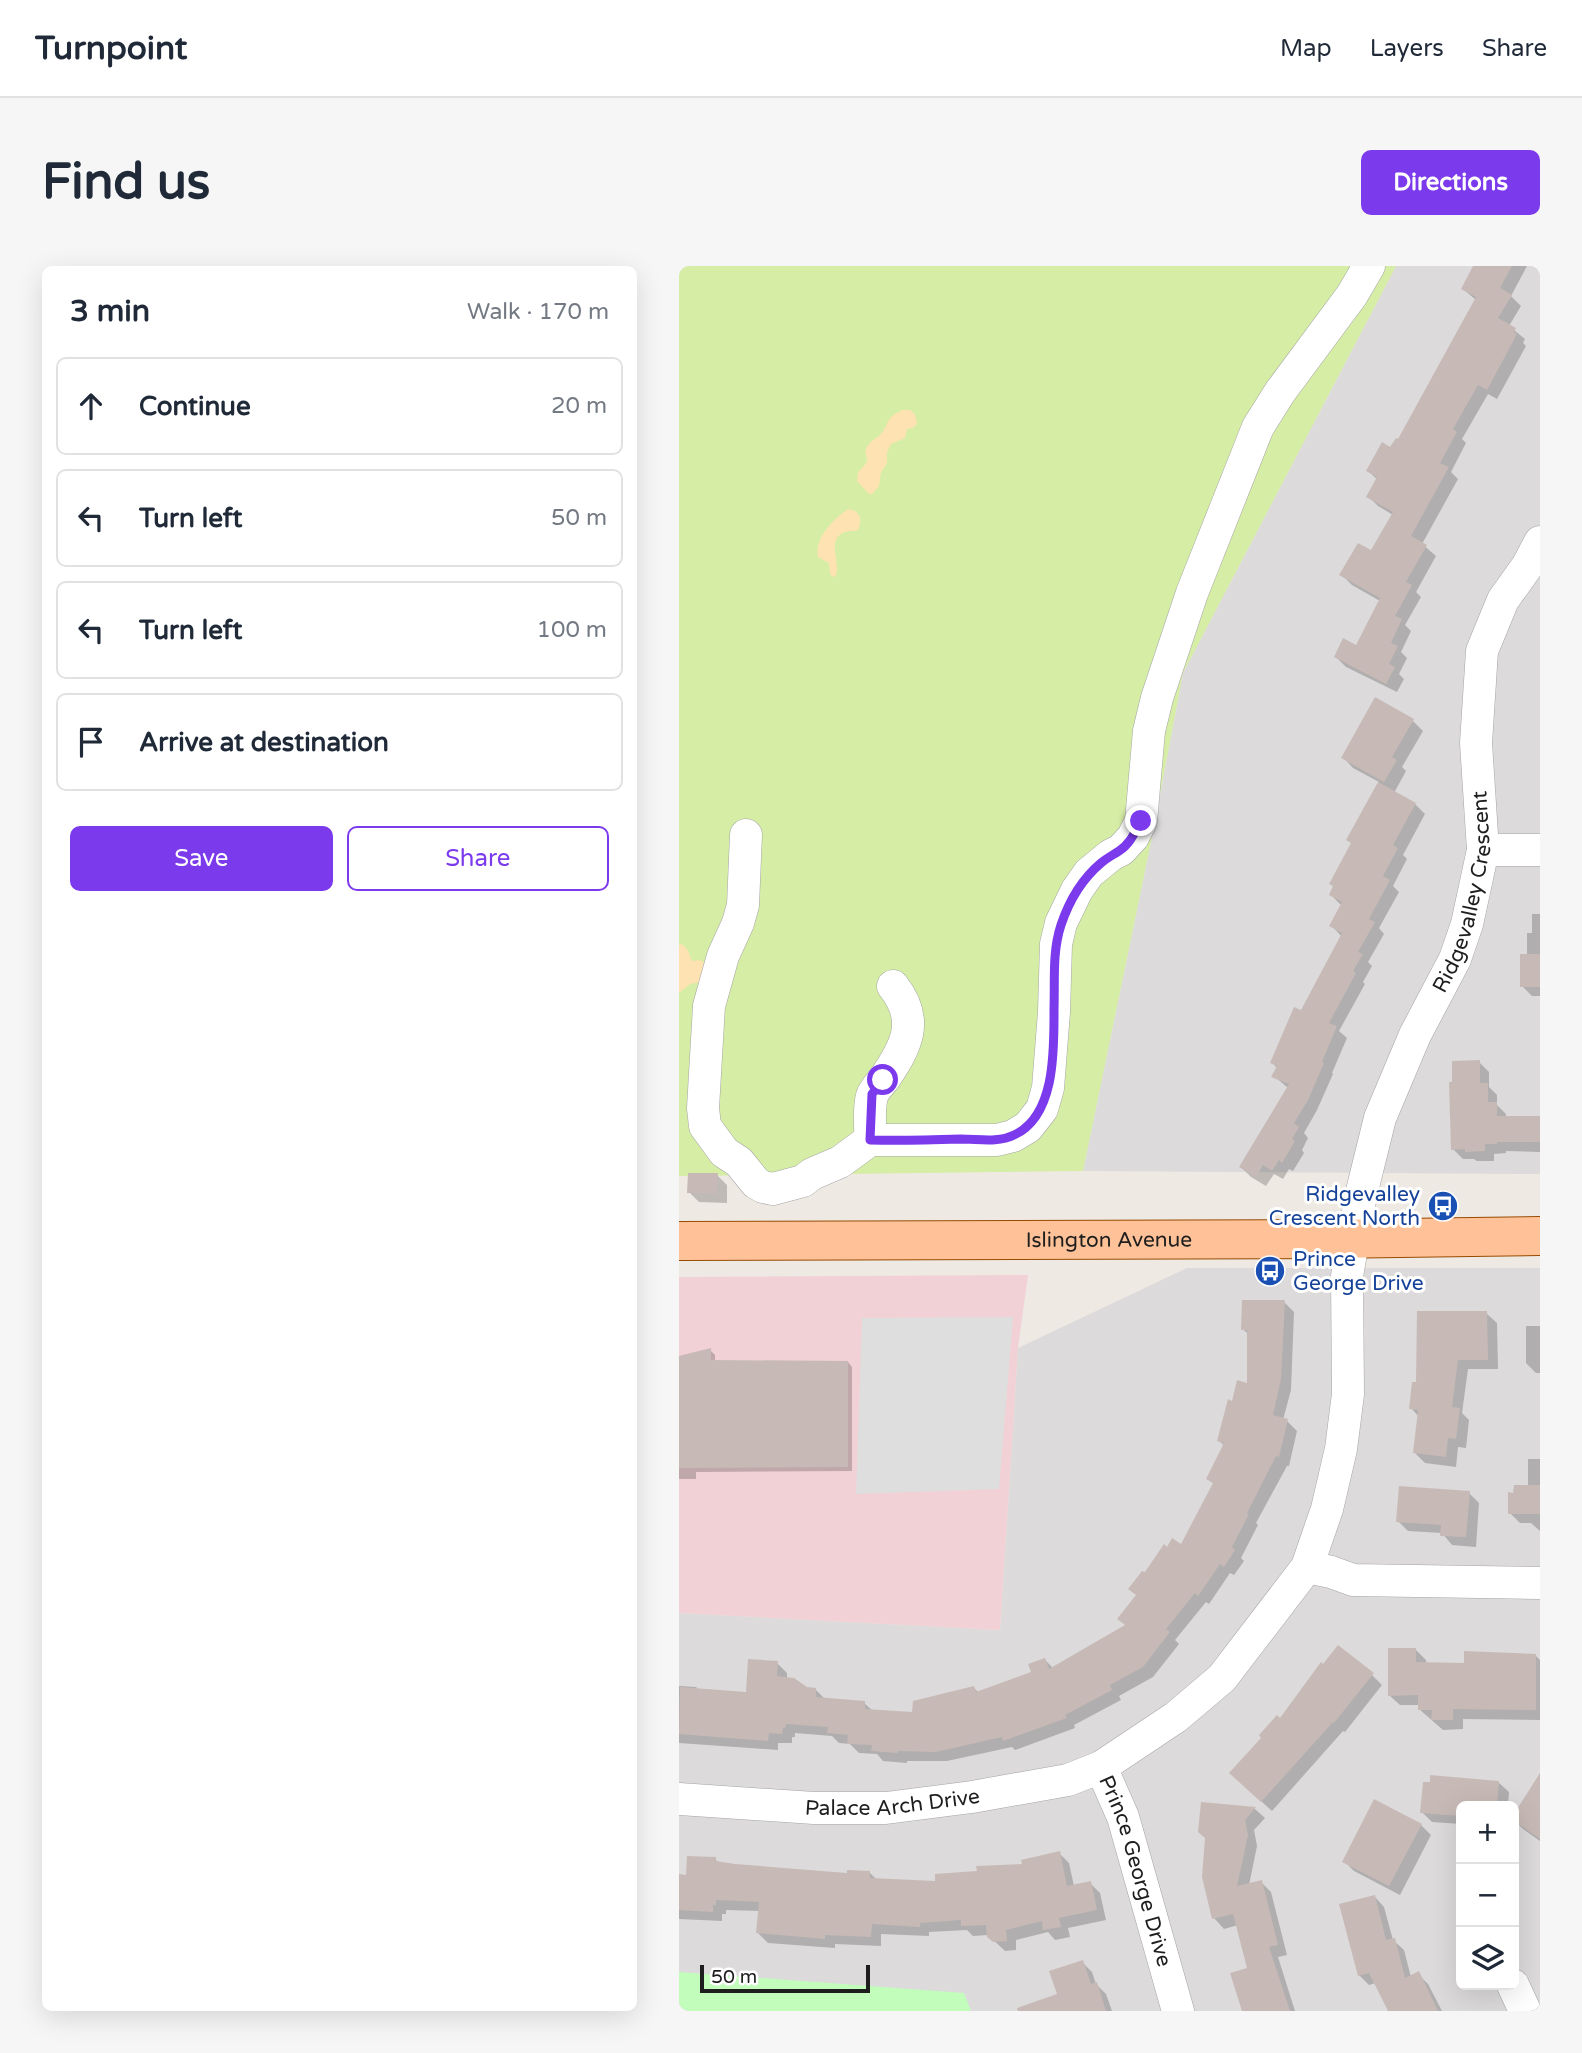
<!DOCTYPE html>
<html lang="en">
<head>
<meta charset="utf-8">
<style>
	:root { --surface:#fff; --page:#f6f6f7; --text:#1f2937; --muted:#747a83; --line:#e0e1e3; --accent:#7c3aed }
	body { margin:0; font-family:"Varela Round",sans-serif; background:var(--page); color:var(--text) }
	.controls { position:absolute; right:21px; bottom:21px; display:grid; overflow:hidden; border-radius:10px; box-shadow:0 7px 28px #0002 }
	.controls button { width:63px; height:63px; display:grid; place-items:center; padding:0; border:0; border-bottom:2px solid var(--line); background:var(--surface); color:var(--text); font:35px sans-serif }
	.scale { position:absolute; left:21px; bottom:18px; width:170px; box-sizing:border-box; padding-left:7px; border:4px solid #1e1e1e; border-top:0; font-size:19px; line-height:24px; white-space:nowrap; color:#1e1e1e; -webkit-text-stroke:5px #fff; paint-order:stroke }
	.stop { position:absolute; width:21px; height:21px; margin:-16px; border:5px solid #7c3aed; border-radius:50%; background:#fff }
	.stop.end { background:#7c3aed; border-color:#fff; box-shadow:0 2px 7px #0008 }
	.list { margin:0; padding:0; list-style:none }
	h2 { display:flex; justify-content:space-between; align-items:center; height:91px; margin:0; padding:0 28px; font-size:30px }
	h2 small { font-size:23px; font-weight:400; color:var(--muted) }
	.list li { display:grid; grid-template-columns:46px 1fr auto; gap:21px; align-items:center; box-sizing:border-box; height:98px; margin:0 14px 14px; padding:0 14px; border:2px solid var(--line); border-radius:10px }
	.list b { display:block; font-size:26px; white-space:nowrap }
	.list em { font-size:23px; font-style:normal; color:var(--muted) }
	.actions { display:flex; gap:14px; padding:21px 28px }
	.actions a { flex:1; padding:16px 0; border:2px solid var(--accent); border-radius:10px; text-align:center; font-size:24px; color:var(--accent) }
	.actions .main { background:var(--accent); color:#fff }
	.icon { flex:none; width:38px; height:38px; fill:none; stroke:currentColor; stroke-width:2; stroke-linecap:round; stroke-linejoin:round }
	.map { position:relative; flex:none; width:861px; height:1745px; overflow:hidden; border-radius:10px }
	header { display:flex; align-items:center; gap:42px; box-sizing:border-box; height:98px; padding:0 35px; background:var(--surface); border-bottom:2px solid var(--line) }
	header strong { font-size:33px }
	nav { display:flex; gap:38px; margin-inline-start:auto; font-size:24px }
	.intro { display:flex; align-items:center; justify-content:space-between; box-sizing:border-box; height:168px; padding:0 42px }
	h1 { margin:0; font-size:49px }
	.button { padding:18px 32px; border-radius:10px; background:var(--accent); color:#fff; font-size:24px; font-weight:700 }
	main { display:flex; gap:42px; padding:0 42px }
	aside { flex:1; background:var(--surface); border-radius:10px; box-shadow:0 7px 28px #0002 }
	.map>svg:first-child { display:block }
	.residential { fill:#dcdadb; fill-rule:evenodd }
	.commercial { fill:#f1d1d5 }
	.grass { fill:#d5eda5 }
	.sand { fill:#ffe2b1 }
	.park { fill:#c2fdbc }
	.parking { fill:#dedede }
	.shadow { fill:#0003 }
	.building { fill:#c7bab6 }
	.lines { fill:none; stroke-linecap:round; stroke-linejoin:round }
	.minor-casing { stroke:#a5a5a5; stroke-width:33 }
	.major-casing { stroke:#974b00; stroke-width:40 }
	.minor { stroke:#fff; stroke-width:32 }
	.major { stroke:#ffc198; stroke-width:38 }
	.route { stroke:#7c3aed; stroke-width:9 }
	.labels { text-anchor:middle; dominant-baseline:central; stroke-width:6; stroke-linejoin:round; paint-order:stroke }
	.street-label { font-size:21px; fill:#1e1e1e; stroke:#fff }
	.transit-label { font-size:21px; fill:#164399; stroke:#fff; text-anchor:end }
</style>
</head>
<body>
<header>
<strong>Turnpoint</strong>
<nav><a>Map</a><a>Layers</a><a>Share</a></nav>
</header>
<div class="intro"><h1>Find us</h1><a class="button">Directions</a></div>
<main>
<aside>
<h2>3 min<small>Walk · 170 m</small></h2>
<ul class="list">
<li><svg class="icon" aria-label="ahead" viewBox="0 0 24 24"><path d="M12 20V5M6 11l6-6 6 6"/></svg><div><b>Continue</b></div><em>20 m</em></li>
<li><svg class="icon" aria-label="left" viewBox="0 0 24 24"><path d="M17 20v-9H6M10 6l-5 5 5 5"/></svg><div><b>Turn left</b></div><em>50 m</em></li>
<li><svg class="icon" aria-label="left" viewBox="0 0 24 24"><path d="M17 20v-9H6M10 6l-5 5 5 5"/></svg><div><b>Turn left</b></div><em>100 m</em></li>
<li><svg class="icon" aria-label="arrive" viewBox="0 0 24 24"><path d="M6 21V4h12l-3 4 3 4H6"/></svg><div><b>Arrive at destination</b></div></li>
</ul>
<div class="actions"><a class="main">Save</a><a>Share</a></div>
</aside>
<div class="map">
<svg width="861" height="1745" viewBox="0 0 861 1745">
	<rect width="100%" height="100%" fill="#efe9e3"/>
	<path class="residential" d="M717,0H861V908L404,905L473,571L504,407Z
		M508,1002H861V1745H0V1347L321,1364L339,1082ZM782,1540H835V1719H782Z"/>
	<path class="commercial" d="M349,1009L339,1082L321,1364L0,1347V1011Z"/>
	<path class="grass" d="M0,0H717L504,407L473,571L404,905L0,910Z"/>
	<path class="sand" d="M224,144H231L236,148L238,158L234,162L228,163L226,172L212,178L208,186V197L202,206L200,220L193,228H190L178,215L179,206C197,189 182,194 188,181C191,175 197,173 201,169C211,158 206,151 224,144Z
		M169,243C181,244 184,254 179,264C173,266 167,264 162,268C148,278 163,298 156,311L153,310L151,308L150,297L139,291C135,272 155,253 169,243Z
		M3,678L8,683L13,695L21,694L27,698L21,716L11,718L0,727V679Z"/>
	<path class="park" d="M0,1706L285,1727L292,1745H0Z"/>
	<path class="parking" d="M334,1051L320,1223L177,1228L183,1052Z"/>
	<path class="shadow" d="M796,0H848L832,30L842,40L830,60L846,73L844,77L847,80L818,133L809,128L783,173L787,177L772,206L779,213L743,278L757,290L737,326L742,331L726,359L732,365L722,386L728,392L720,408L725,413L718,426L667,401L657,391L678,381L701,335L673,319L663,309L693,287L714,249L699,240L689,230L699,214L689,205L719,175L797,34L784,23Z
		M734,455L744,465L723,501L727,505L715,527L736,538L746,548L724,589L728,593L714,620L720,626L700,662L705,668L689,696L693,700L684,716L686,718L660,765L668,772L653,807L654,808L638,844L625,867L629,872L623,884L625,887L614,905L610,903L604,913L595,908L587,920L572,911L562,901L609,822L595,810L598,802L593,796L623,746L663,671L653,660L662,639L652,629L674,578L669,574L700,516L674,502L664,491Z
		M853,648H861V730H853L843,720L848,689V667H853Z
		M800,796L810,806V821L818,829V839L827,848V852H861V886L827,885V887L815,888V895H798L795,893H784L774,883Z
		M38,909L48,919V937L20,936L10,926Z
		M605,1036L615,1046L612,1124L604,1154L608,1155L618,1165L610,1200H608L577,1257L579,1259L562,1292L565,1295L555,1309L551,1307L530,1338L527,1336L496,1374L500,1378L474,1411L440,1430L442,1434L395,1459L396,1462L336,1484L333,1481L268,1495H228V1497L204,1495L198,1488L180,1487L171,1478L160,1477L153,1470L116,1467V1471H113V1477H99V1484L0,1477V1420L17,1421L20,1424L69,1428L98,1397L108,1407V1413L127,1423L137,1424L147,1434L185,1437L194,1445L235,1448L295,1422L300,1427L354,1407L366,1394L374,1402L448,1360L466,1309L488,1283L503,1280L535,1218L529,1213L546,1180L540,1175L554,1137L570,1119V1069L564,1063Z
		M807,1047L818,1057L819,1103H789L783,1147L790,1154L787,1182L779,1181L777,1201L746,1197L736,1187L740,1151L732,1142L739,1118Z
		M847,1060H861V1107H857L847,1097Z
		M31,1084L36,1089V1096H169L173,1101V1205L17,1206V1213H0V1092Z
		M849,1193H861V1265L852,1257H841L831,1247L836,1228L849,1221Z
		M790,1227L800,1237L797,1281L773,1279L763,1267L729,1265L719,1255Z
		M737,1384L747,1394V1398H787L856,1389L861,1394V1454L784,1453V1463L764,1464L740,1443V1439H721L710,1429Z
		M693,1409L703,1419L666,1466L664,1465L593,1545L562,1517L601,1455Z
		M819,1516L830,1526L829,1540H782V1558L753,1556L743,1546Z
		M857,1517L861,1519V1575L844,1563L835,1554Z
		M523,1538L576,1543L586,1552L575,1564L578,1580L570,1619L582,1616L592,1626L608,1689L599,1691L616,1745H565L570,1703L559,1659L545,1663L535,1652L528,1573Z
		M742,1559L752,1569L721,1629L675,1605L665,1595Z
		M380,1587L390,1597L395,1620L411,1617L421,1627L427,1654L389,1662L391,1671L376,1674L369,1666L337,1674V1684L326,1685L309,1669L294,1670L288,1664L250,1666V1670L202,1668V1680L156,1678V1682L89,1677L79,1667L81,1645L47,1644V1648H43V1655L0,1653V1610H9L36,1593L41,1598L169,1609L190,1606L198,1614L258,1617L299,1607L345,1600Z
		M695,1630L705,1641L714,1674L725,1684L732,1711L739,1708L749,1718L763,1745H711L697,1717L690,1719L680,1709Z
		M403,1696L413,1706L417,1718L427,1728L433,1745H363L380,1729Z"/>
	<path class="building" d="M794,0H833L821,22L833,29L819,52L837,62L835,66L838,68L808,124L799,119L774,163L778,166L761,197L770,201L732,270L748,279L727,316L733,319L716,350L723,353L712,377L719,380L710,398L716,401L707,418L655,391L664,372L677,379L701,332L660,309L679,277L692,284L714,246L687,231L698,211L687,205L703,176L711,181L717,172L719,173L797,31L782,23Z
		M696,431L735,453L713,491L718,494L705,516L662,492Z
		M699,516L737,537L714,579L719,582L704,610L711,614L690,653L696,656L679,686L684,688L674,705L677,707L650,757L658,760L643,796L645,797L629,834L615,857L620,861L613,873L616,875L603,897L600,894L593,905L584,899L577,911L560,901L610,818L592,811L598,800L591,797L615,741L622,744L663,667L650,660L663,636L650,629L654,620L650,618L672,577L667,574Z
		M841,688H861V721H841Z
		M801,794V817H809V836H818V850H861V876H818V878H806V885L786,886V883L772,884L770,816H773V795Z
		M9,907H39L38,928L8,927Z
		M563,1034H606L602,1113L594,1149L609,1153L600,1191L597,1190L568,1247L570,1248L553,1281L556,1284L545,1301L541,1298L519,1330L516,1327L487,1363L491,1366L464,1401L431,1419L433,1424L386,1449L388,1452L324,1475L323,1471L257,1486L219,1485V1487L192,1485L193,1479L168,1478L169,1469L148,1467L149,1461L107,1458L106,1462H104L103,1468L90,1467L89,1475L0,1468L1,1421L67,1426L69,1393L99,1395L98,1410L115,1412L128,1421L137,1422V1431L186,1435V1443L233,1446L234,1435L295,1420L297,1426L352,1406L349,1398L366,1392L370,1403L446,1359L438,1353L457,1329L449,1323L463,1305L466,1306L485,1278L488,1281L493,1272L502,1278L534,1217L527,1213L545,1177L538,1175L549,1133L553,1135L558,1114L568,1117V1064H562Z
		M738,1045H808L809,1094H779L773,1141L781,1142L777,1173L769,1172L767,1191L734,1187L739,1144L730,1143L733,1116H737Z
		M32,1082V1094L169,1095V1201L0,1202V1090Z
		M835,1219H861V1248H829V1226L834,1227Z
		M720,1220L791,1225L787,1271L761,1270L762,1259L717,1256Z
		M659,1379L695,1407L655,1457L654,1456L582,1536L550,1507L582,1472L580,1469L598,1449L601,1452L642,1396L644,1398Z
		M709,1382H737V1396L785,1397V1385L857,1388V1444L774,1443V1454H752L753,1444H739V1429L709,1430Z
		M861,1507V1573L835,1555V1548Z
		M751,1509L820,1515L818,1540H782V1550L741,1547L744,1516H751Z
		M695,1533L743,1558L710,1620L663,1596Z
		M522,1536L577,1541L566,1554L569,1569L558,1620L583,1614L599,1679L590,1681L611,1745H563L551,1707L568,1702L554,1648L533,1653L523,1611L526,1572L519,1566Z
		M381,1585L388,1620L412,1615L418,1644L380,1652L382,1661L364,1664L363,1655L327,1664L328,1675L314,1676L308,1671L307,1659L282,1660V1654L241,1657V1661L193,1658L192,1671L146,1669V1673L77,1667L80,1636L37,1634V1639H34V1646L0,1644V1608L7,1609L8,1590L37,1591V1595L56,1598L168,1607V1604L191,1605V1612L256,1615V1608L298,1605L297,1600L343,1598L342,1594Z
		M696,1629L707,1674L716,1672L726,1712L740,1705L759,1745H709L690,1707L679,1710L660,1638Z
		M404,1694L412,1718L418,1716L427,1745H339L338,1742L378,1728L370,1705Z"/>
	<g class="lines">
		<g class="minor-casing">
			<g id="minor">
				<path d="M67,569L64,639L59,657L44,690L30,740L24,842L26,860L45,886L60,896L77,917L84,921L94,923L124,915L133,908L161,896L191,874C192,860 189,844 193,830C195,824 201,818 205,813C228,780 241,754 214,720"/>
				<path d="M804,584H861"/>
				<path d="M191,874H318L334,870L349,861L363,843L369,822L375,746L377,678L382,657L398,624L410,607L432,589L442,584L454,571L462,555L470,465L478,432L513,327L579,161L601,126L673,29L690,0"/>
				<path d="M628,1301L652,1306L674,1314L861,1317"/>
				<path id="s1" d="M422,1501L444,1551L499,1745"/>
				<path id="s2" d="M0,1533L135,1542H207L293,1531L389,1514L422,1501L497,1451L543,1412L628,1301L648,1243L662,1183L669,1128L668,1010L682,929L701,852L736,769L776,693L788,658L804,584L797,477L803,385L824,334L849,299L861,276"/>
				<path d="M834,1719L846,1745"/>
			</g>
		</g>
		<g class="major-casing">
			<g id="major">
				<path id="s3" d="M0,975L649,973L861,970"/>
			</g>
		</g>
		<use href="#minor" class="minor"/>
		<use href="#major" class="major"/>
	</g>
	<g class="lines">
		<path class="route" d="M204,814L193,828L191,874C222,875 252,874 282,873C300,873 319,877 335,869C377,850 375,783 375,743C376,715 373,686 382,659C390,635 403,613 422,597C428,592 434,589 440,585C451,578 456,566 462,555"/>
	</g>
	<defs>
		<g id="bus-disc" transform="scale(1.575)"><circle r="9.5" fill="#1a4fb4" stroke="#fff"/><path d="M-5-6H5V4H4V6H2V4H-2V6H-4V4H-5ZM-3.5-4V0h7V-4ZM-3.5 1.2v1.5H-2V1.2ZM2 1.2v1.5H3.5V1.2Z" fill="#fff"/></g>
	</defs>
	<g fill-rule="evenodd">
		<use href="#bus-disc" x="764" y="940"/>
		<use href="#bus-disc" x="591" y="1005"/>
	</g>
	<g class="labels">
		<g class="street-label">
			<text stroke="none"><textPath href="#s2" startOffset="1419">Ridgevalley Crescent</textPath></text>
			<text stroke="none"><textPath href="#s3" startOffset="430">Islington Avenue</textPath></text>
			<text stroke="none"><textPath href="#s2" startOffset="214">Palace Arch Drive</textPath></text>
			<text stroke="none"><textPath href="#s1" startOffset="110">Prince George Drive</textPath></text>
		</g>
		<g class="transit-label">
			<text x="741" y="928">Ridgevalley<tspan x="741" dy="24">Crescent North</tspan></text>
			<text x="614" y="993" text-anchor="start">Prince<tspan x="614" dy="24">George Drive</tspan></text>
		</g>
	</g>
</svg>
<div class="controls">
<button>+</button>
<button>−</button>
<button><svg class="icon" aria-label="layers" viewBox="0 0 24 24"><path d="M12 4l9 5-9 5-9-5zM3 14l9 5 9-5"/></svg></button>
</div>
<div class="scale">50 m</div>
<div class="stop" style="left:204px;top:814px"></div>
<div class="stop end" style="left:462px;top:555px"></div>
</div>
</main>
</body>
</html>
